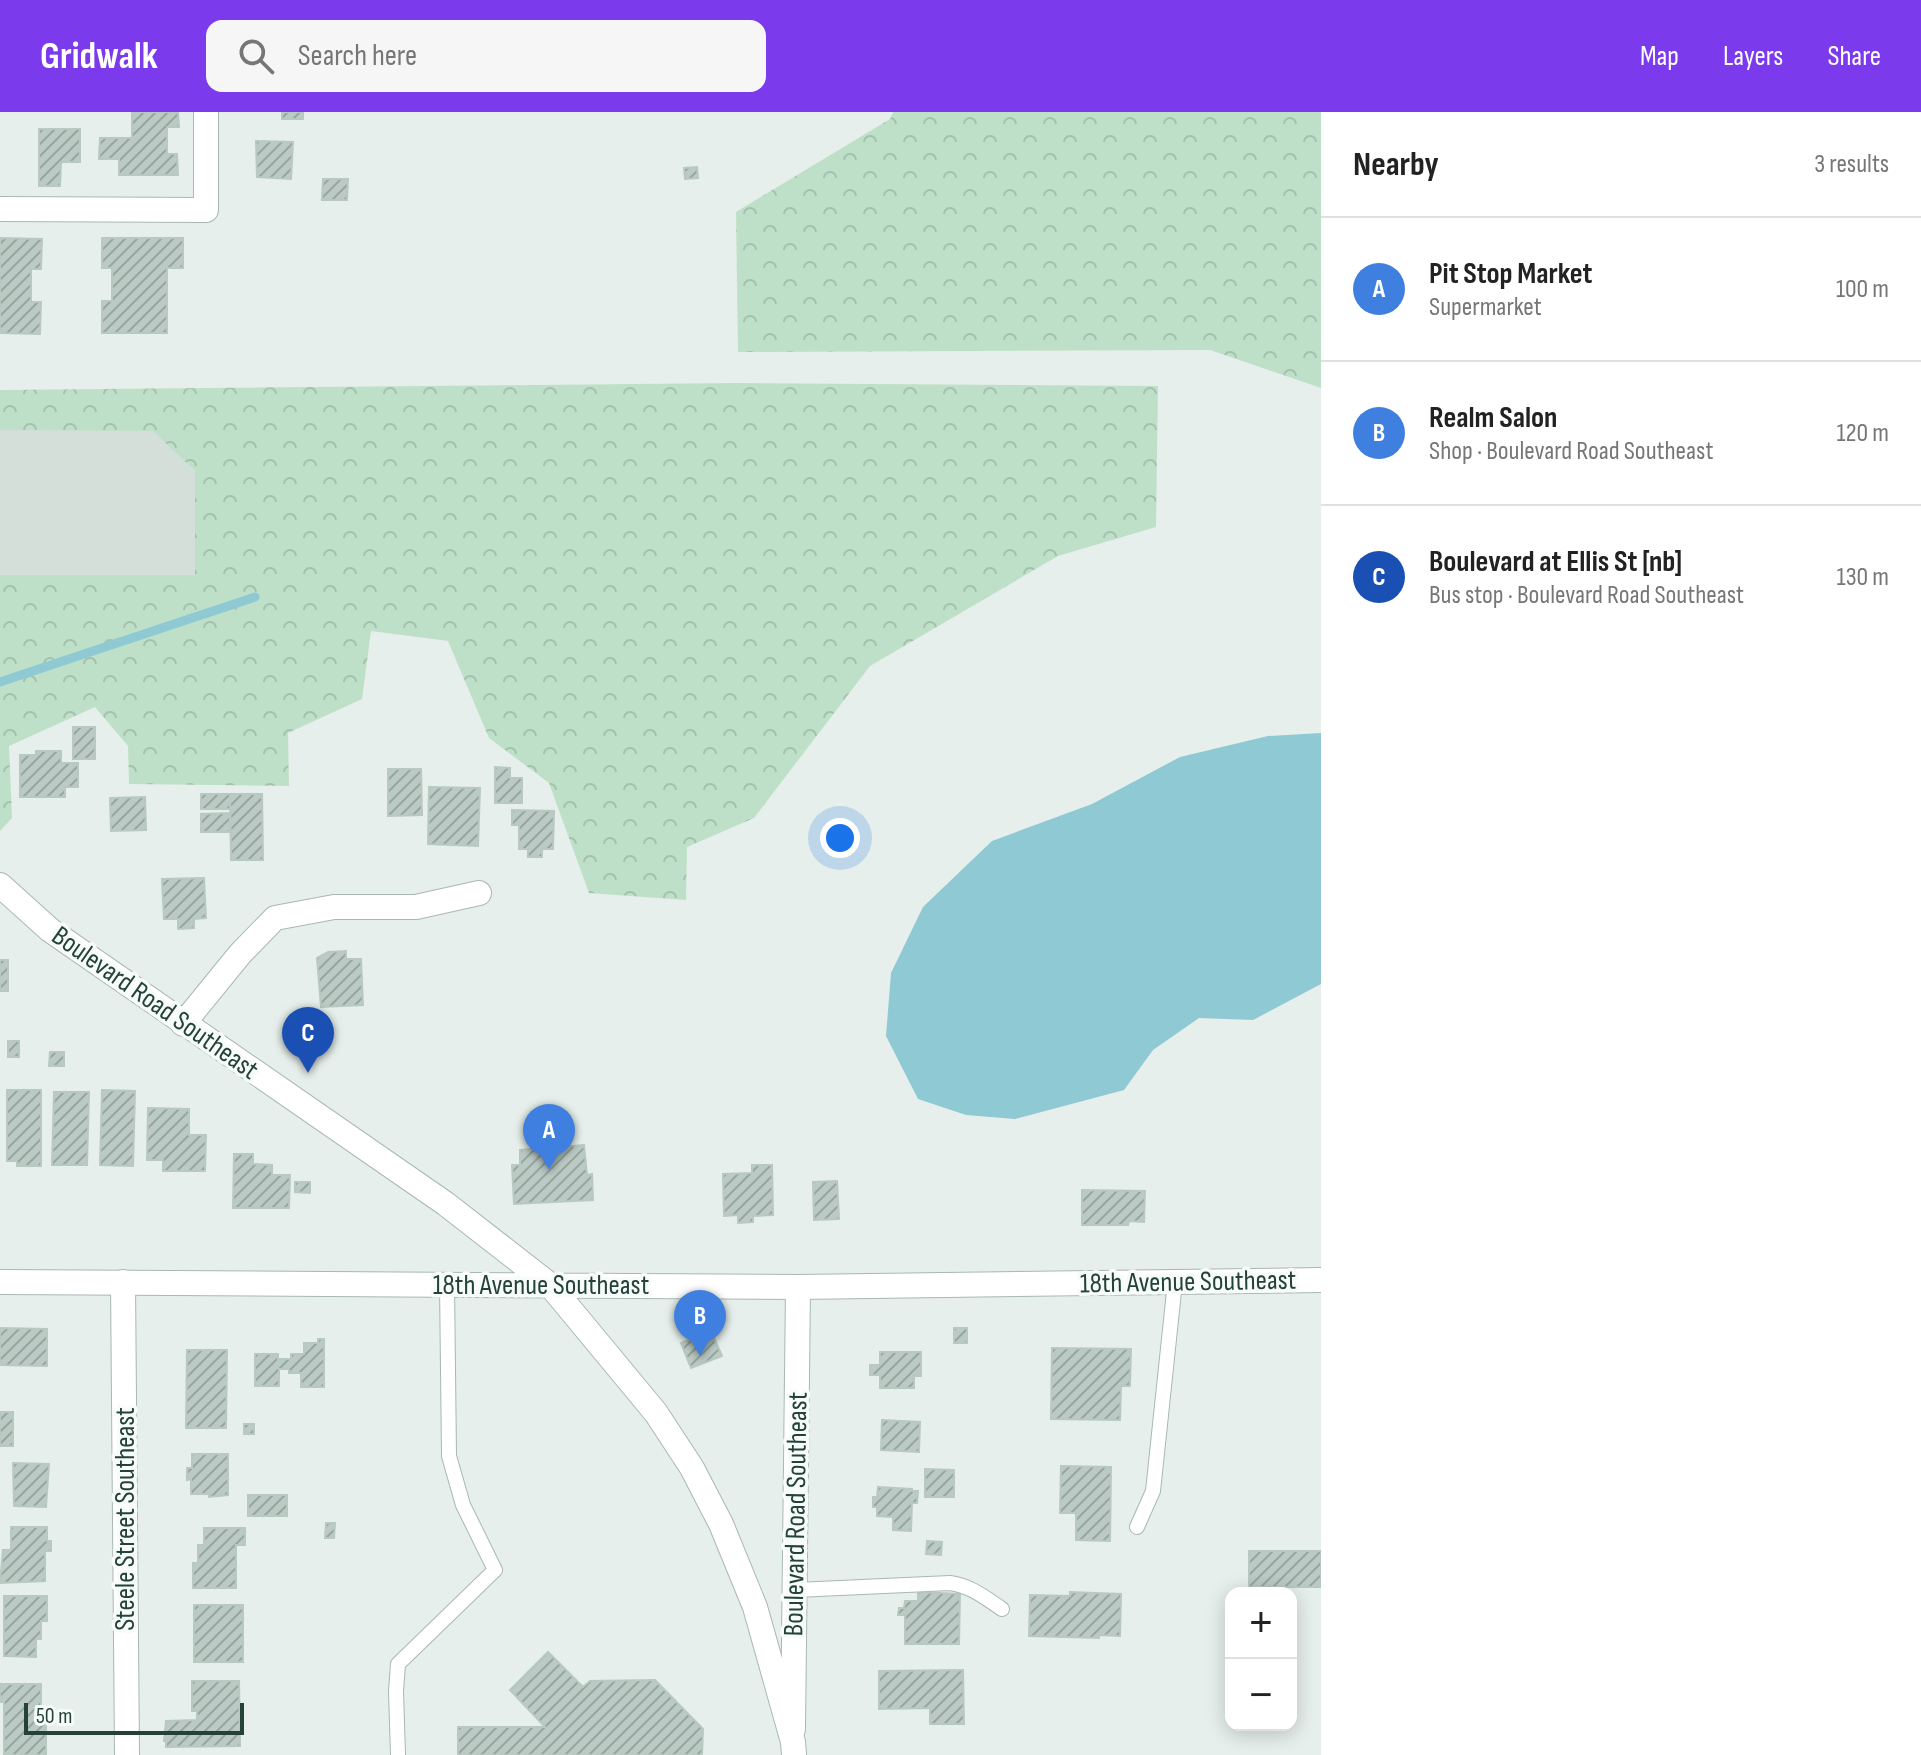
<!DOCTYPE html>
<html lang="en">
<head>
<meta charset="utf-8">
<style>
	:root { --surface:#fff; --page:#f6f6f6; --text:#222; --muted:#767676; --line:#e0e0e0; --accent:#7c3aed }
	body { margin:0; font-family:"Sofia Sans Condensed",sans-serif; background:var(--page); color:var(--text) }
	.controls { position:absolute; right:24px; bottom:24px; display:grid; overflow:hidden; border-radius:16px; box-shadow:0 4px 20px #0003 }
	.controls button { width:72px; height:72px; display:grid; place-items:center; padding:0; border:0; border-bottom:2px solid var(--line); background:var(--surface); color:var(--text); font:40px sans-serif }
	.scale { position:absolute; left:24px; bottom:20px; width:220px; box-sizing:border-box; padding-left:8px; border:4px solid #24423a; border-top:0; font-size:22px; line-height:28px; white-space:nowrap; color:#24423a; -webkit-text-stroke:6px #f7fbf9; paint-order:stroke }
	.you { position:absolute; left:840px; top:726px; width:28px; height:28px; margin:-20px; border:6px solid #fff; border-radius:50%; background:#1a73e8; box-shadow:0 0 0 12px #1a73e833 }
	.badge { display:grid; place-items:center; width:52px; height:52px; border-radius:50%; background:var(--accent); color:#fff; font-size:26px; font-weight:700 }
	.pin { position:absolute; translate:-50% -66px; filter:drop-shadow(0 2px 4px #0008) }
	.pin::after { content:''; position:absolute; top:42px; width:28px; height:24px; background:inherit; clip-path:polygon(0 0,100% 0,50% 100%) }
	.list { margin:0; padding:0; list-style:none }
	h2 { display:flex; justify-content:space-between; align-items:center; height:104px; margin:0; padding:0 32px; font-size:34px }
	h2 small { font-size:26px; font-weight:400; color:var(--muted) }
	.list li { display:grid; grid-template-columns:52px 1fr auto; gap:24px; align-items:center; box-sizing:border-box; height:144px; padding:0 32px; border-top:2px solid var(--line) }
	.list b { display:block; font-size:30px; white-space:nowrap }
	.list p { margin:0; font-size:26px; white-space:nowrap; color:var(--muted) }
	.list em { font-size:26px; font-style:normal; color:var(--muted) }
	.icon { flex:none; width:44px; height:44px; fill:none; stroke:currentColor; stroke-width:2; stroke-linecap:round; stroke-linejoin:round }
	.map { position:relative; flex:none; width:1321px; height:1643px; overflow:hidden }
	header { display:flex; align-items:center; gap:48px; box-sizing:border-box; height:112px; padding:0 40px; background:var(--accent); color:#fff }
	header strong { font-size:38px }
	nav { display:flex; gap:44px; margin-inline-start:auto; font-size:28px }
	.search { width:560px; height:72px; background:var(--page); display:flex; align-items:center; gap:20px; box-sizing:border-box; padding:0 28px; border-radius:16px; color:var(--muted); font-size:30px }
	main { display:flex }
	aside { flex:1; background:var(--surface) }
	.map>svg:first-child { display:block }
	.built { fill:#d4dfda }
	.forest { fill:url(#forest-crowns) }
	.water { fill:#8ec9d4 }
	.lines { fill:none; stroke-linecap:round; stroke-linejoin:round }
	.stream { stroke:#8ec9d4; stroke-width:9 }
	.building { fill:url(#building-hatch); stroke:#b8c9c2; stroke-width:2 }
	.service-casing { stroke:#a8b8b2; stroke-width:16 }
	.minor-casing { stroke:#a8b8b2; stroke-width:26 }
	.tertiary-casing { stroke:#a8b8b2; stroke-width:26 }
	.service { stroke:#fff; stroke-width:14 }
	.minor { stroke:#fff; stroke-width:24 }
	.tertiary { stroke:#fff; stroke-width:24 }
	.labels { text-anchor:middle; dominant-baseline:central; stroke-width:7; stroke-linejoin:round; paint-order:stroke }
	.street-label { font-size:28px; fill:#24423a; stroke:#f7fbf9 }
</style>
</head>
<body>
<header>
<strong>Gridwalk</strong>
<div class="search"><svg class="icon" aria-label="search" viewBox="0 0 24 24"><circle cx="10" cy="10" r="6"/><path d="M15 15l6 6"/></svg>Search here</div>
<nav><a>Map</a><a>Layers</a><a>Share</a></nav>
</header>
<main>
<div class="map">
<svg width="1321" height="1643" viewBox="0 0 1321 1643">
	<defs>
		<pattern id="forest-crowns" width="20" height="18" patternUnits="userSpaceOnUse" patternTransform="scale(2)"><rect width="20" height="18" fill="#bfe0c8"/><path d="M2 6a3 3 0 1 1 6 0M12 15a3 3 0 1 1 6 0" fill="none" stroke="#a4c1ad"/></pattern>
		<pattern id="building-hatch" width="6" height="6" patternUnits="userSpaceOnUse" patternTransform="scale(2)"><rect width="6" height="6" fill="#bbcac4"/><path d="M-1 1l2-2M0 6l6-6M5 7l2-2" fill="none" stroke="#98a6a0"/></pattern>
	</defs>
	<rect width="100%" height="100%" fill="#e6efeb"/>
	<path class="built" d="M0,318H153L195,359V463H0Z"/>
	<path class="forest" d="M893,0H1321V276L1210,238L738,240L736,100L890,7Z
		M738,271L1158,274L1156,415L1058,444L870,554L754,706L687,735L686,788L589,781L549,671L489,626L448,529L371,519L362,587L288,621L289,674L129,672L128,634L95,595L9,634L12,706L0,719V463H195V359L153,319L0,318V278Z"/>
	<path class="water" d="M1321,621V872L1253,908L1199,906L1153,938L1124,978L1015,1007L966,1003L918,987L886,924L891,861L923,795L992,729L1092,692L1180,645L1268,624Z"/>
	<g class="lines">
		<path class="stream" d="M0,570L255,485"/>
	</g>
	<path class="building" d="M132,0H178L179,15H167V42H177L178,63H119V47H99L100,26H132Z
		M282,0H303V7H282Z
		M39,17H80V50H61L60,74H39Z
		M256,29L293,30L291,67L257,65Z
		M697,55L698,66L685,67L684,56Z
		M323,67H348L347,88H322Z
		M0,126L42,127L41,157H31V190H41L40,222L0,221Z
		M102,126H183V156H167V221H102V189H112V156H102Z
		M73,615H95V647H73Z
		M36,639H61V651H78V675H65V685H20V643H36Z
		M495,655L510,656V666H522V691H495Z
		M388,657H421L422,703L388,704Z
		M429,675L480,676L478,734L428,732Z
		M201,682H230V697H201Z
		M230,682H262L263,748H231Z
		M145,685L146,718L111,719L110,686Z
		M512,698L554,699L553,737H542V745H528V737H519V713H512Z
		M230,701V720H201V702Z
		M204,766L206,806L194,807V816L178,817V807H164L162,767Z
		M346,839V847H361L363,893L321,895L317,846L328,840Z
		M0,848H8V879H0Z
		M8,929H19V945H8Z
		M50,940H64V954H49Z
		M7,978H41V1054H17V1049H7Z
		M102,978L135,979L133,1054L100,1053Z
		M54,980H89L87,1053H52Z
		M148,996L189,997V1023H206L205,1059H163V1048H147Z
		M584,1033L587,1063L592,1062L593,1088L514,1092L512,1053H520V1038Z
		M234,1042H253V1052L272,1053V1063H290L289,1096H233Z
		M752,1053H772L773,1103L753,1104V1110L738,1111V1103L724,1104L723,1062L752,1061Z
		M837,1069L839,1107L814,1108L813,1070Z
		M295,1070H310V1081L295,1080Z
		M1082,1078L1145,1079L1144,1110L1129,1109L1128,1113H1082Z
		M0,1216L47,1217V1254L0,1253Z
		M954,1216H967V1231H954Z
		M711,1219L722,1244L691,1256L681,1231Z
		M318,1227H324V1275H301V1261H289V1257H279V1274H255V1242H278V1247H291V1242H304V1231H318Z
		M1052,1236L1131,1237L1130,1274H1121L1120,1308L1051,1307Z
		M187,1238H227L226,1316H186Z
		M880,1240H921V1264H914V1276H880V1263H870V1253H880Z
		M0,1300H13V1334H0Z
		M882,1308L920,1310L919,1340L881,1338Z
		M244,1312H254V1322H244Z
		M192,1342H228V1383L209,1385V1382H191V1367L187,1368V1356H192Z
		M13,1351L49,1352L46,1395L14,1394Z
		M1061,1354L1111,1355L1110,1429L1076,1428V1401H1060Z
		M925,1357L954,1358V1385H925Z
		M878,1375L912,1377V1379H918L917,1391H912L911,1419L893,1418V1405L877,1404V1395H873V1385H877Z
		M248,1383H287V1404H248Z
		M326,1411H335L334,1426H325Z
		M11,1415H47V1429H51V1439H45V1469L0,1471L3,1438H11Z
		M204,1416H245V1433H236V1476H193V1451H198V1433H204Z
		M927,1429L942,1430L941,1443L926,1442Z
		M1249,1439H1321V1475H1249Z
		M918,1480L960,1482L959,1532H905V1503H898L899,1496H904L905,1489H918Z
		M1070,1480L1121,1482L1120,1524L1099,1523V1526L1029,1524L1030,1483L1070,1484Z
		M4,1484H47V1509H41V1527H36V1545L4,1544Z
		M194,1493H243V1550H194Z
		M548,1540L583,1575L590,1569L655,1568L703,1617L702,1643H458V1615H545L510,1578Z
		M963,1558L964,1612H930V1596L879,1597V1559Z
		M192,1569H239L240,1634L166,1635V1629H164L166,1609L197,1608V1599H192Z
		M0,1572H41V1607H46V1643H4V1590H0Z"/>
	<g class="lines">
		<g class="service-casing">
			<path id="service" d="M1137,1415L1153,1379L1175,1170
				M796,1478L950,1471C971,1474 984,1485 1002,1497
				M398,1643L396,1579L398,1552L495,1458L463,1393L449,1344L447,1172"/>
		</g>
		<g class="minor-casing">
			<path id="minor" d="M0,97L206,98V0
				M183,912L240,842L275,806L334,795H416L479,781
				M123,1170L127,1643
				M793,1617L798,1175"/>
		</g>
		<g class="tertiary-casing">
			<path id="tertiary" d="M0,773L50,818L446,1092L550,1173L656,1301L692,1356L721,1412L755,1495L793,1630L794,1643
				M0,1170L798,1175L1321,1168"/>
		</g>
		<use href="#service" class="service"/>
		<use href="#minor" class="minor"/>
		<use href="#tertiary" class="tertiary"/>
	</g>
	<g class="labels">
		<g class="street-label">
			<text transform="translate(155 891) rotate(35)">Boulevard Road Southeast</text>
			<text transform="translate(1188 1170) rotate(-1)">18th Avenue Southeast</text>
			<text x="541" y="1173">18th Avenue Southeast</text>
			<text transform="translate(796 1402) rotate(-89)">Boulevard Road Southeast</text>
			<text transform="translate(125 1407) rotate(-90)">Steele Street Southeast</text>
		</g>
	</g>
</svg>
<div class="controls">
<button>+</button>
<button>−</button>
</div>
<div class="scale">50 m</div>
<div class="you"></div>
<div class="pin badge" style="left:549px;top:1058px;background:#3f7fe0">A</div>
<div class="pin badge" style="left:700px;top:1244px;background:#3f7fe0">B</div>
<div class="pin badge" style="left:308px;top:961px;background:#1a4fb4">C</div>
</div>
<aside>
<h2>Nearby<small>3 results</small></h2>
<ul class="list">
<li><span class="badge" style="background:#3f7fe0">A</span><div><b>Pit Stop Market</b><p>Supermarket</p></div><em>100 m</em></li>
<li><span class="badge" style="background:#3f7fe0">B</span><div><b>Realm Salon</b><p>Shop · Boulevard Road Southeast</p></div><em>120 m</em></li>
<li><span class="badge" style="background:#1a4fb4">C</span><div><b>Boulevard at Ellis St [nb]</b><p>Bus stop · Boulevard Road Southeast</p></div><em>130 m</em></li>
</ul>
</aside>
</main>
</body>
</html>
